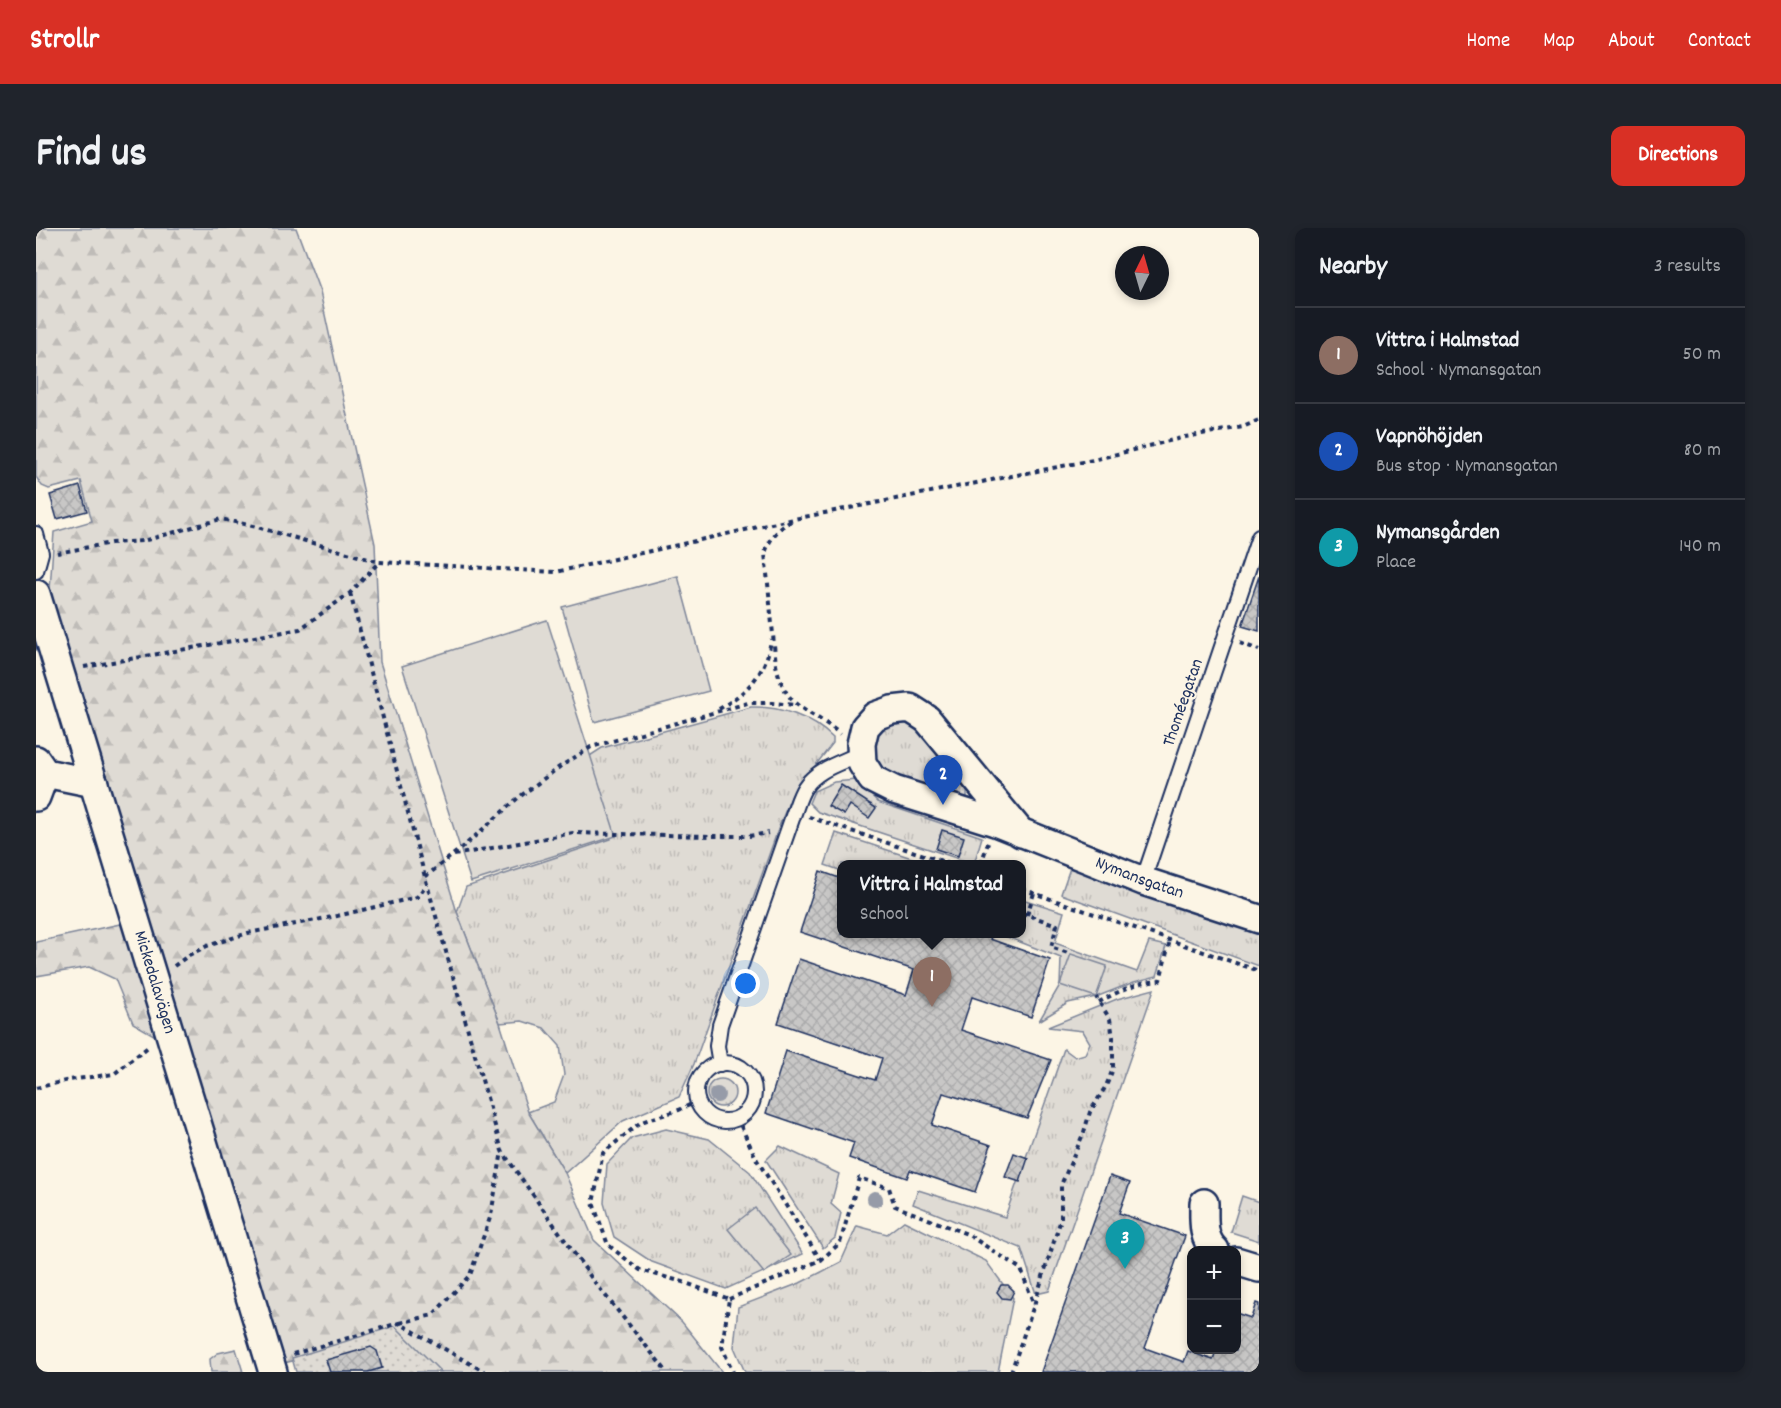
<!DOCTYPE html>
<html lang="en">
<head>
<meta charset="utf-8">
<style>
	:root { --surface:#171b24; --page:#20242c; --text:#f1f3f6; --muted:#9ea1a6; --line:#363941; --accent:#d93025 }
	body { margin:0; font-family:Dekko,sans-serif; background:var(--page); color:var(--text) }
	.controls { position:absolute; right:18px; bottom:18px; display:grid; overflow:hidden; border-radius:12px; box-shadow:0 3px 9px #0003 }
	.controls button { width:54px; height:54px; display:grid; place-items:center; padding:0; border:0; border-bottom:2px solid var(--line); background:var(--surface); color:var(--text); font:30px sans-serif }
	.compass { position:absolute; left:1079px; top:18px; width:54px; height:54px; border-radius:50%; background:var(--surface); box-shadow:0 3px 9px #0003; rotate:5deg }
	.you { position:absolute; left:710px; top:756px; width:21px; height:21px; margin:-15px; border:4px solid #fff; border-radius:50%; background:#1a73e8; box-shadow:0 0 0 9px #1a73e833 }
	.badge { display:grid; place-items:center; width:39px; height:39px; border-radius:50%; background:var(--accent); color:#fff; font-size:20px; font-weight:700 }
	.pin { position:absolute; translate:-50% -50px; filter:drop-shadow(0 2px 3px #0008) }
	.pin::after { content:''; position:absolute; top:32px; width:21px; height:18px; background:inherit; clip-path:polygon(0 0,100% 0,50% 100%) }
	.popup { position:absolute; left:801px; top:632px; width:189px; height:78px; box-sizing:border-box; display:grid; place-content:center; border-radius:12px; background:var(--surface); filter:drop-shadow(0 2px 4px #0005); font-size:20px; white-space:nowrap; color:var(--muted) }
	.popup b { font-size:22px; color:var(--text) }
	.popup::after { content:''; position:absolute; left:50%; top:100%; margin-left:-12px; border:12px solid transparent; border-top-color:var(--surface) }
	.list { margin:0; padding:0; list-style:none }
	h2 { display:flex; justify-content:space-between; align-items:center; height:78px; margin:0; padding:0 24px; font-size:26px }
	h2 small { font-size:20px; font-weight:400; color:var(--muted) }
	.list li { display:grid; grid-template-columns:39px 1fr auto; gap:18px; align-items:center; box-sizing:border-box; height:96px; padding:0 24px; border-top:2px solid var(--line) }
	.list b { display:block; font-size:22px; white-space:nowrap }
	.list p { margin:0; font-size:20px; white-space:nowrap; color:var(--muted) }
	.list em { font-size:20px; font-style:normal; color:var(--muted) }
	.map { position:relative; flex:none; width:1223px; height:1144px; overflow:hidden; border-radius:12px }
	header { display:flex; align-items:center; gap:36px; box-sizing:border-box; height:84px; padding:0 30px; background:var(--accent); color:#fff }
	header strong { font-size:28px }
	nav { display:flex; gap:33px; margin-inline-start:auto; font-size:21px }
	.intro { display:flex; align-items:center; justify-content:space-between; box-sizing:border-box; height:144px; padding:0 36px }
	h1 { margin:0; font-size:42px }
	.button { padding:15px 27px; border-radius:12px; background:var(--accent); color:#fff; font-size:21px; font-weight:700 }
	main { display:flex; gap:36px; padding:0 36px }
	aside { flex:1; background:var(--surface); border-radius:12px; box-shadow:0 3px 9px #0003 }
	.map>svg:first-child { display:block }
	.grass { fill:url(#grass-tufts); stroke:#7d8599; stroke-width:1.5 }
	.forest { fill:url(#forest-firs); stroke:#7d8599; stroke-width:1.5 }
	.park { fill:#dfdbd4; stroke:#7d8599; stroke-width:1.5 }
	.garden { fill:url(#garden-dots); stroke:#7d8599; stroke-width:1.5 }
	.building { fill:url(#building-cross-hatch); stroke:#1b2f5e; stroke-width:1.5 }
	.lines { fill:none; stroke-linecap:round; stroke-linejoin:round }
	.service-casing { stroke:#1b2f5e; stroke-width:18 }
	.minor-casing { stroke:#1b2f5e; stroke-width:32 }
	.path { stroke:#1b2f5e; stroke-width:4; stroke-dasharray:4.5 4.5; stroke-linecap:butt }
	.service { stroke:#fcf5e5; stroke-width:14 }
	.minor { stroke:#fcf5e5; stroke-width:27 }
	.tree { fill:#969ba8 }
	.labels { text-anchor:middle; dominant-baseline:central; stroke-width:4.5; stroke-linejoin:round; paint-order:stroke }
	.street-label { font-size:18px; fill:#1b2f5e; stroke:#fcf5e5 }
</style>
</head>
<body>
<header>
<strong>Strollr</strong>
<nav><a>Home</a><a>Map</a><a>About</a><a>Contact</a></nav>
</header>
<div class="intro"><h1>Find us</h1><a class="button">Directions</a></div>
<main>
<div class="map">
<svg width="1223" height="1144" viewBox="0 0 1223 1144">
	<defs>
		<pattern id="grass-tufts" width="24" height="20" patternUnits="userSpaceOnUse" patternTransform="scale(1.5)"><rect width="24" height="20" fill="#dfdbd4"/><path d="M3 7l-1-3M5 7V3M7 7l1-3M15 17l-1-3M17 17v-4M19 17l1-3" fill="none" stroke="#bfbcb8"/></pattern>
		<pattern id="forest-firs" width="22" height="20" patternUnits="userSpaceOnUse" patternTransform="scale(1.5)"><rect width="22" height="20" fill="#dfdbd4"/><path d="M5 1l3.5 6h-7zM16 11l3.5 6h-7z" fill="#bfbcb8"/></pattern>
		<pattern id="garden-dots" width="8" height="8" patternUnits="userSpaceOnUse" patternTransform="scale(1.5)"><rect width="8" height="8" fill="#dfdbd4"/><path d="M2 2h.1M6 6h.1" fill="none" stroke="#bfbcb8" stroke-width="1.8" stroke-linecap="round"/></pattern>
		<pattern id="building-cross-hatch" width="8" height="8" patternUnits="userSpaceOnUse" patternTransform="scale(1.5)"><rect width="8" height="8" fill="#c8c7c6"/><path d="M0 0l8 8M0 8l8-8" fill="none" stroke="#ababac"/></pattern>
	</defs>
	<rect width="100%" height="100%" fill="#fcf5e5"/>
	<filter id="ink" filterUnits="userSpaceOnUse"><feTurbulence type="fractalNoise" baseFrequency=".0167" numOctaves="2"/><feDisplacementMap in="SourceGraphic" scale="12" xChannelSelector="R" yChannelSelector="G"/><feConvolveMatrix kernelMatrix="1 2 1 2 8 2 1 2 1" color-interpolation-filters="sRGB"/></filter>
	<g filter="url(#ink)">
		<path class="grass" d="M715,479C744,478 776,489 797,510V515L756,567L744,596L658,836L643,869L587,893L529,945L492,884L518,874L528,847L524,818L508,800L486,793L464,795L421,684L430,659L575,611L554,540L549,531L566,520Z
			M861,494L871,496L882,501L931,562V571L926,573L849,545L838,528V519L841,507L846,501Z
			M820,552L842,574L946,609L938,636L782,584L773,575L778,563L798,554Z
			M800,605L894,636H806V643L789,637Z
			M1034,640L1223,705V738L1025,666Z
			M986,671L1028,684L1019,715L1101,744L1113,714L1130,718L1121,748L1098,754L1060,769L1032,775L1003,793L1024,757L1025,730L969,708L970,706H986Z
			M1118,761L1013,1063L1000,1066L985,1020L877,976L882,962L969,989L1028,821L1039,829L1049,826L1054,815L1047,803L1012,799L1081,771Z
			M671 865a14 14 0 1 1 28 0a14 14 0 1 1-28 0Z
			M630,901L673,911L714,944L767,1026L690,1061L616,1034L578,1009L568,975L571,936L596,910Z
			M744,918L803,946L795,976L805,985L799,1010L787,1020L730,932Z
			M1206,968L1223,974V1013L1195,1004Z
			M868,993L950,1033L977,1070L962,1144H709L698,1119L702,1079L764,1055L805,1034L821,998L851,1006Z"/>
		<path class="forest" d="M0,0H260L284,64L339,316L344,434L421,684L464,795L492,884L529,945L558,1012L646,1094L686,1144H380L356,1108L244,1136L13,376L18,304L56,293L45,253L13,261L6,258L0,249Z
			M89,695L123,803L121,809L97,795L79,751L53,739L0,748V714Z
			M200,1121L207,1144H175L174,1131L182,1125Z"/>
		<path class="park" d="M642,348L673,463L558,494L526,379Z
			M511,392L580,608L435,654L366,438Z
			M1035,726L1071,738L1060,769L1024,757Z
			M719,980L755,1027L728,1045L692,1001Z"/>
		<path class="garden" d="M359,1098L405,1144H260L256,1130Z"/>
		<path class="building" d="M44,258L51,283L21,291L14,267Z
			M1223,348V403L1206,398Z
			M805,557L840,580L833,590L814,577L808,587L792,578Z
			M906,602L928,609L922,628L900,621Z
			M784,643L806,651V706H956L954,711L1014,732L995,789L936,769L925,802L1015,832L991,890L907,865L896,897L955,917L939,964L874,942L871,950L813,930L818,915L730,885L750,823L839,852L846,830L742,795L763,731L870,767L878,742L764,704Z
			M978,925L992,930L984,954L969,949Z
			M1074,948L1094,955L1083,985L1149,1008L1109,1120L1148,1134L1152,1123L1177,1132L1180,1122H1200V1085L1215,1090L1220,1075L1223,1076V1144H1005Z
			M965,1057H972L978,1063L974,1071L966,1070L961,1064Z
			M335,1119L341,1123L346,1140L332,1144H294L290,1132Z"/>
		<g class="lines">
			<g class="service-casing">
				<path id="service" d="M0,306L5,325L0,343
					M1107,653L1223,309
					M660 864a29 29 0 1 1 58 0a29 29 0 1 1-58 0Z
					M684,836L681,818L684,797L758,585C761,577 764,566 769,559C782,540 806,535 825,525"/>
			</g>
			<g class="minor-casing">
				<g id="minor">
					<path id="s1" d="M0,366L237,1144"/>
					<path d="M0,532L9,545L58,555"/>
					<path d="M0,569L9,545"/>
					<path id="s2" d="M985,605L891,491L874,480L856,482L839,488L829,499L825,516L826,535L836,551L858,562L959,594L1107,653L1223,691"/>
					<path d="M1168,975C1168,992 1166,1010 1179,1022"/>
					<path d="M1200,1033L1223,1040"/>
				</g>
			</g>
			<path class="path" d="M755,293C742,301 734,310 729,325L740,437C751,485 773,479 804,506
				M21,325L75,315L107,313L185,291L221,299L343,334
				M314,365L389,649L466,923L557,1052L631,1144
				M1204,415L1223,422
				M48,439L264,401L314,365L343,334L520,344L758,291L1057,232L1149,209L1207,199L1223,192
				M683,481C711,464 731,445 735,411
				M773,589L915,636
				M418,627L537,605L676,608H713L732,605
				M945,636L952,615
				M389,649L428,618L482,570L522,540L555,519L712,475H736L759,477
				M986,661L1223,743
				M986,685L1021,697L1015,719L1035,726
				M991,687L998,665
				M138,738L153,727L171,718L212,705L301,688L381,669L391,656
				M1063,774C1081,764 1103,753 1124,752L1134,712
				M0,860L33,852L78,846L112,819
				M662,873L643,882L605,894L567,925L557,975L572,1017L604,1042L647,1054L693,1071L686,1119L697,1144
				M701,890L721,932L784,1031
				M693,1071L785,1032L804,1015L823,950L853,960L859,978L931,1006L985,1041L998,1077
				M364,1095L397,1087L434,1047L455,987L466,923
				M257,1126L363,1095L449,1144
				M975,1144L998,1077L1025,991V957L1048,904L1054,884L1070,858L1077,841V809L1074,791L1060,769"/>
			<use href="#service" class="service"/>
			<use href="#minor" class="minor"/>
		</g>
		<g class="tree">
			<circle cx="681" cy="867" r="8"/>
			<circle cx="839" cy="971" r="8"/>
		</g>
	</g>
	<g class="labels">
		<g class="street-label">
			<text transform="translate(1148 475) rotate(-71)">Thoméegatan</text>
			<text stroke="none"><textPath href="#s2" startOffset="560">Nymansgatan</textPath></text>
			<text stroke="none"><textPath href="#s1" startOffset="406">Mickedalavägen</textPath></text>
		</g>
	</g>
</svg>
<div class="controls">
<button>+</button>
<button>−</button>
</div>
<svg class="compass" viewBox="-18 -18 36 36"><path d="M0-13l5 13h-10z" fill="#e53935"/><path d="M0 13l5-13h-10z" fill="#9ea1a6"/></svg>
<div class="you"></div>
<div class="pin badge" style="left:896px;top:779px;background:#8d6e63">1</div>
<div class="popup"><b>Vittra i Halmstad</b>School</div>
<div class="pin badge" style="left:907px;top:577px;background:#1a4fb4">2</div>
<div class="pin badge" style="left:1089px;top:1041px;background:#0f9aa8">3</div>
</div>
<aside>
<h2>Nearby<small>3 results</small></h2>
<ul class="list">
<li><span class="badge" style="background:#8d6e63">1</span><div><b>Vittra i Halmstad</b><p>School · Nymansgatan</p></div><em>50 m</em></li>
<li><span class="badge" style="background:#1a4fb4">2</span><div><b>Vapnöhöjden</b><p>Bus stop · Nymansgatan</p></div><em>80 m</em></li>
<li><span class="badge" style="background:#0f9aa8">3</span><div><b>Nymansgården</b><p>Place</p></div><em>140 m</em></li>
</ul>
</aside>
</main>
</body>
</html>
